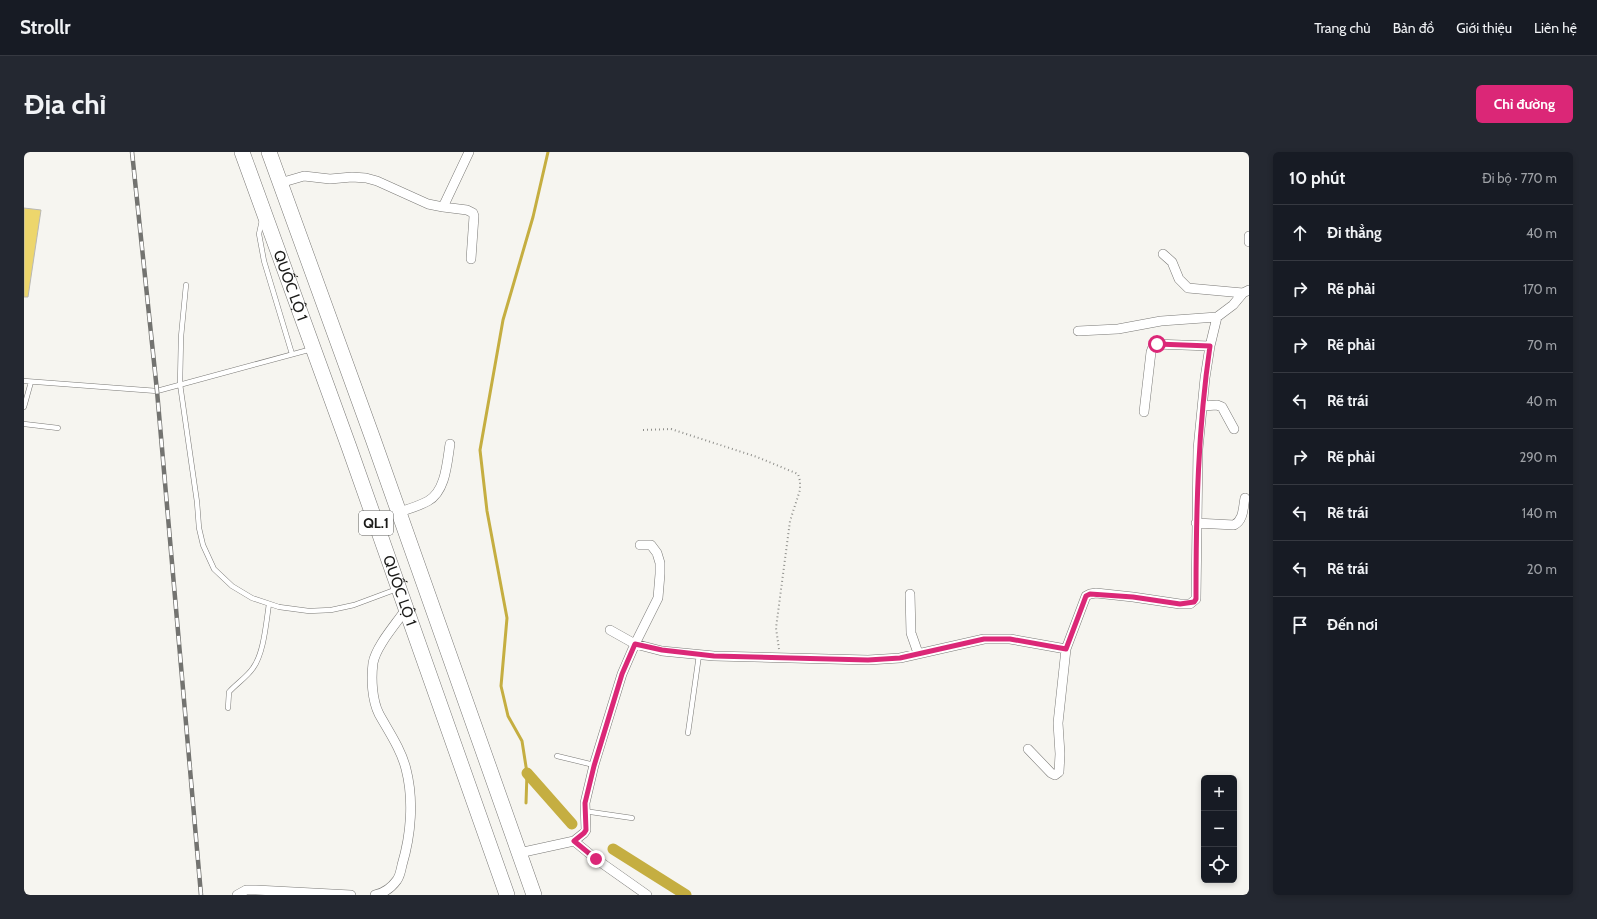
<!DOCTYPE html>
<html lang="vi">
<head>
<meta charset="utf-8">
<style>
	:root { --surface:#171b24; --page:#242831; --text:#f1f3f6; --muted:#9ea1a6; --line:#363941; --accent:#db2777 }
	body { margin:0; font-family:Cabin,sans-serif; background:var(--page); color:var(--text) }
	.controls { position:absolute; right:12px; bottom:12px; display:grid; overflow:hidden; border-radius:6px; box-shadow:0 2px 6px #0003 }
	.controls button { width:36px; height:36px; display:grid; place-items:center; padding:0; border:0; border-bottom:1px solid var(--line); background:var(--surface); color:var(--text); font:20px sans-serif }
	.stop { position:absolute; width:12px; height:12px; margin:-9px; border:3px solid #db2777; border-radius:50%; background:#fff }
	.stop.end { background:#db2777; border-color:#fff; box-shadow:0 1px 4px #0008 }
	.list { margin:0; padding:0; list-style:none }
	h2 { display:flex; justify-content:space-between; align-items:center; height:52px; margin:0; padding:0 16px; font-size:17px }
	h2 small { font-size:13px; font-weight:400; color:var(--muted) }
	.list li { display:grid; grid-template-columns:26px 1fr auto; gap:12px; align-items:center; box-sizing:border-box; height:56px; padding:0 16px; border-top:1px solid var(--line) }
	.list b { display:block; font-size:15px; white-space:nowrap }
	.list em { font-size:13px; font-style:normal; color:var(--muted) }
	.icon { flex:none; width:22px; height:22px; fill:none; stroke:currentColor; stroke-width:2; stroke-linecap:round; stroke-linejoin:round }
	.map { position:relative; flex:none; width:1225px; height:743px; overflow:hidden; border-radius:6px }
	header { display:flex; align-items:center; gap:24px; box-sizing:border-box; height:56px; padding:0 20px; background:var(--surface); border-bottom:1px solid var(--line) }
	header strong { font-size:19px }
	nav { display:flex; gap:22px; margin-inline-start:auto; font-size:14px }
	.intro { display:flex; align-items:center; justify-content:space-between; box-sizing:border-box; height:96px; padding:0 24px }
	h1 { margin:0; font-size:28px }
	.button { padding:10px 18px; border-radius:6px; background:var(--accent); color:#fff; font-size:14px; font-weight:700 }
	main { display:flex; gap:24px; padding:0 24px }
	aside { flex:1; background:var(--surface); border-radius:6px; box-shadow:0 2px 6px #0003 }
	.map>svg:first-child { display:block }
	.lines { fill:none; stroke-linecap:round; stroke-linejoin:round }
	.stream { stroke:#c5ae41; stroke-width:3 }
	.canal { stroke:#c5ae41; stroke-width:11 }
	.building { fill:#edd66c; stroke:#b9b8b4 }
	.service-casing { stroke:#7a7976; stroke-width:5.5 }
	.minor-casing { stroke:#7a7976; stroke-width:10 }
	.trunk-casing { stroke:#7a7976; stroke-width:16 }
	.path { stroke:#90908c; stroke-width:2; stroke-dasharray:1 3; stroke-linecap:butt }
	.service { stroke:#fff; stroke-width:4.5 }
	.minor { stroke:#fff; stroke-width:9 }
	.trunk { stroke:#fff; stroke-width:15 }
	.rail-casing { stroke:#737370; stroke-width:4.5 }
	.rail { stroke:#fff; stroke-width:3; stroke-dasharray:9; stroke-linecap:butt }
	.route { stroke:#db2777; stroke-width:5 }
	.labels { text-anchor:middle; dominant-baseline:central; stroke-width:3.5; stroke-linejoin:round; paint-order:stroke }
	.shield { fill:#fff; stroke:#5f5f5d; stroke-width:1 }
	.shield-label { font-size:14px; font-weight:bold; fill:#1a1a18 }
	.street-label { font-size:15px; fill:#1a1a18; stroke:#fff }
</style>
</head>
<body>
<header>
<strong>Strollr</strong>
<nav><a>Trang chủ</a><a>Bản đồ</a><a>Giới thiệu</a><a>Liên hệ</a></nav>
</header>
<div class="intro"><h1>Địa chỉ</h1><a class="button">Chỉ đường</a></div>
<main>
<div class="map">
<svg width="1225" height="743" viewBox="0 0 1225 743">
	<rect width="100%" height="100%" fill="#f6f5f0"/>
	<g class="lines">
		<path class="stream" d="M502,651L503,621L498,589L484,564L477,534L483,466L463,359L456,298L479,168L509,65L524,0"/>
		<path class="canal" d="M503,621L548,672
			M589,697L662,743"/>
	</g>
	<path class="building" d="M0,56L17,58L4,145H0Z"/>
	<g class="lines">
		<g class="service-casing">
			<path id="service" d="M238,68L235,82L240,109L268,202
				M162,133L157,185L156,232L173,350L175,376L179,393L190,417L208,434L228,446L255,455L285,459L307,458L330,453L373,437
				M0,229L133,239L288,197
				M0,255L7,230
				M0,272L34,276
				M204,556L205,540C212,532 223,525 229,516C240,501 242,471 245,452
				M664,581L675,503
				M533,604L570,613
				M560,659L608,666"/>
		</g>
		<g class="minor-casing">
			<path id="minor" d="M256,31L280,24L306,27L328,25L342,26L353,29L404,52L419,55L445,0
				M419,55L443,58L449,61L450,64L447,107
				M1225,84V90
				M1139,102L1148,110L1155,127L1164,136L1219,141
				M1054,179L1094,177L1137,169L1193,165
				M1179,254L1193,253L1198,255L1210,277
				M1120,260L1127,200L1130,192L1186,194
				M375,360C385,357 395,354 404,349C422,339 423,310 426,292
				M1172,371L1210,373C1220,368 1219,355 1221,346
				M886,442L887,481L894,501
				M586,478L611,492L634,446L636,422V411L633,401L627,393H616
				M1004,597L1027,621L1031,623L1035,620L1036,602L1034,571L1042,497L1062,444L1066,442L1072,441L1109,445L1156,452H1166L1172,447L1174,297L1181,226L1186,194L1193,165L1209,153L1219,141L1225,138
				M495,701L550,689
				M213,743L222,738H232L327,743
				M351,743C360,741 368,735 373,728C376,724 377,718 378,713C387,683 390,648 382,617C377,597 365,580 355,562C348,548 347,527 349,511C352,494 372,472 382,457
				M623,743L572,707L550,689L560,681L562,678L561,651L570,613L598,522L611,492L638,499L690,504L844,508L876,506L960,487H986L1042,497"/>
		</g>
		<g class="trunk-casing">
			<g id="trunk">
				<path id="s1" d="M218,0L325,295L483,743"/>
				<path d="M245,0L349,287L510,743"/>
			</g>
		</g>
		<path class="path" d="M619,278L647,277L733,305L774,322L776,329V338L766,369L752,476L755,497"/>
		<use href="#service" class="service"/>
		<use href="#minor" class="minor"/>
		<use href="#trunk" class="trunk"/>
		<g class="rail-casing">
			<path id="rail" d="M108,0L133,239L177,743"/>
		</g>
		<use href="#rail" class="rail"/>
	</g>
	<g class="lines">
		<path class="route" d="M572,707L550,689L560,681L562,678L561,651L570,614L598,522L611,492L638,498L690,504L844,508L876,506L960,487H986L1042,497L1062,444L1066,442L1109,445L1156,452L1170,450L1172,447V442C1172,359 1174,276 1186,194L1133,192"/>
	</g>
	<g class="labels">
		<rect class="shield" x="335" y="359" width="34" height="24" rx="3"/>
		<g class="shield-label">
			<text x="352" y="371">QL.1</text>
		</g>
		<g class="street-label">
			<text stroke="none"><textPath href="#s1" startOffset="142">QUỐC LỘ 1</textPath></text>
			<text stroke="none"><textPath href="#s1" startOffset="466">QUỐC LỘ 1</textPath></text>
		</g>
	</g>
</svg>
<div class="controls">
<button>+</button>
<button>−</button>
<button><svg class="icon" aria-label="locate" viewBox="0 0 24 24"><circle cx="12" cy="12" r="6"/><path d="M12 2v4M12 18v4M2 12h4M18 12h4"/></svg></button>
</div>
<div class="stop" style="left:1133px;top:192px"></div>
<div class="stop end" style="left:572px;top:707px"></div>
</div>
<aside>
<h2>10 phút<small>Đi bộ · 770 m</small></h2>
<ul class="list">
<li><svg class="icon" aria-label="ahead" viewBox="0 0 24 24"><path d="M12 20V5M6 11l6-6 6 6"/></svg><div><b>Đi thẳng</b></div><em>40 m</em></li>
<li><svg class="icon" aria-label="right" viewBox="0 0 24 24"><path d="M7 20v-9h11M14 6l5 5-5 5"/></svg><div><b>Rẽ phải</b></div><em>170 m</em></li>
<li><svg class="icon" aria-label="right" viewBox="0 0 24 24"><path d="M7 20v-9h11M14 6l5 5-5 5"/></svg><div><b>Rẽ phải</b></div><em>70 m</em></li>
<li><svg class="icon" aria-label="left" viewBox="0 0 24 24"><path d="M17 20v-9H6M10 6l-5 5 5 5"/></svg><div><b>Rẽ trái</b></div><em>40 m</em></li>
<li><svg class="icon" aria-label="right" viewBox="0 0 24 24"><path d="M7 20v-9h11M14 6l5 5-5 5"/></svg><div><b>Rẽ phải</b></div><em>290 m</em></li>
<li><svg class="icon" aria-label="left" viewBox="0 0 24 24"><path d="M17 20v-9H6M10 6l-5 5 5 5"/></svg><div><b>Rẽ trái</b></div><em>140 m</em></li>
<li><svg class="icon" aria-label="left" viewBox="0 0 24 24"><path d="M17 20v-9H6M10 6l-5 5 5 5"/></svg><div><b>Rẽ trái</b></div><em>20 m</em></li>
<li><svg class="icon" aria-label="arrive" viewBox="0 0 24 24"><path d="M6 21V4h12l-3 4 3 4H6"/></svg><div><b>Đến nơi</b></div></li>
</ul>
</aside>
</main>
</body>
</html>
